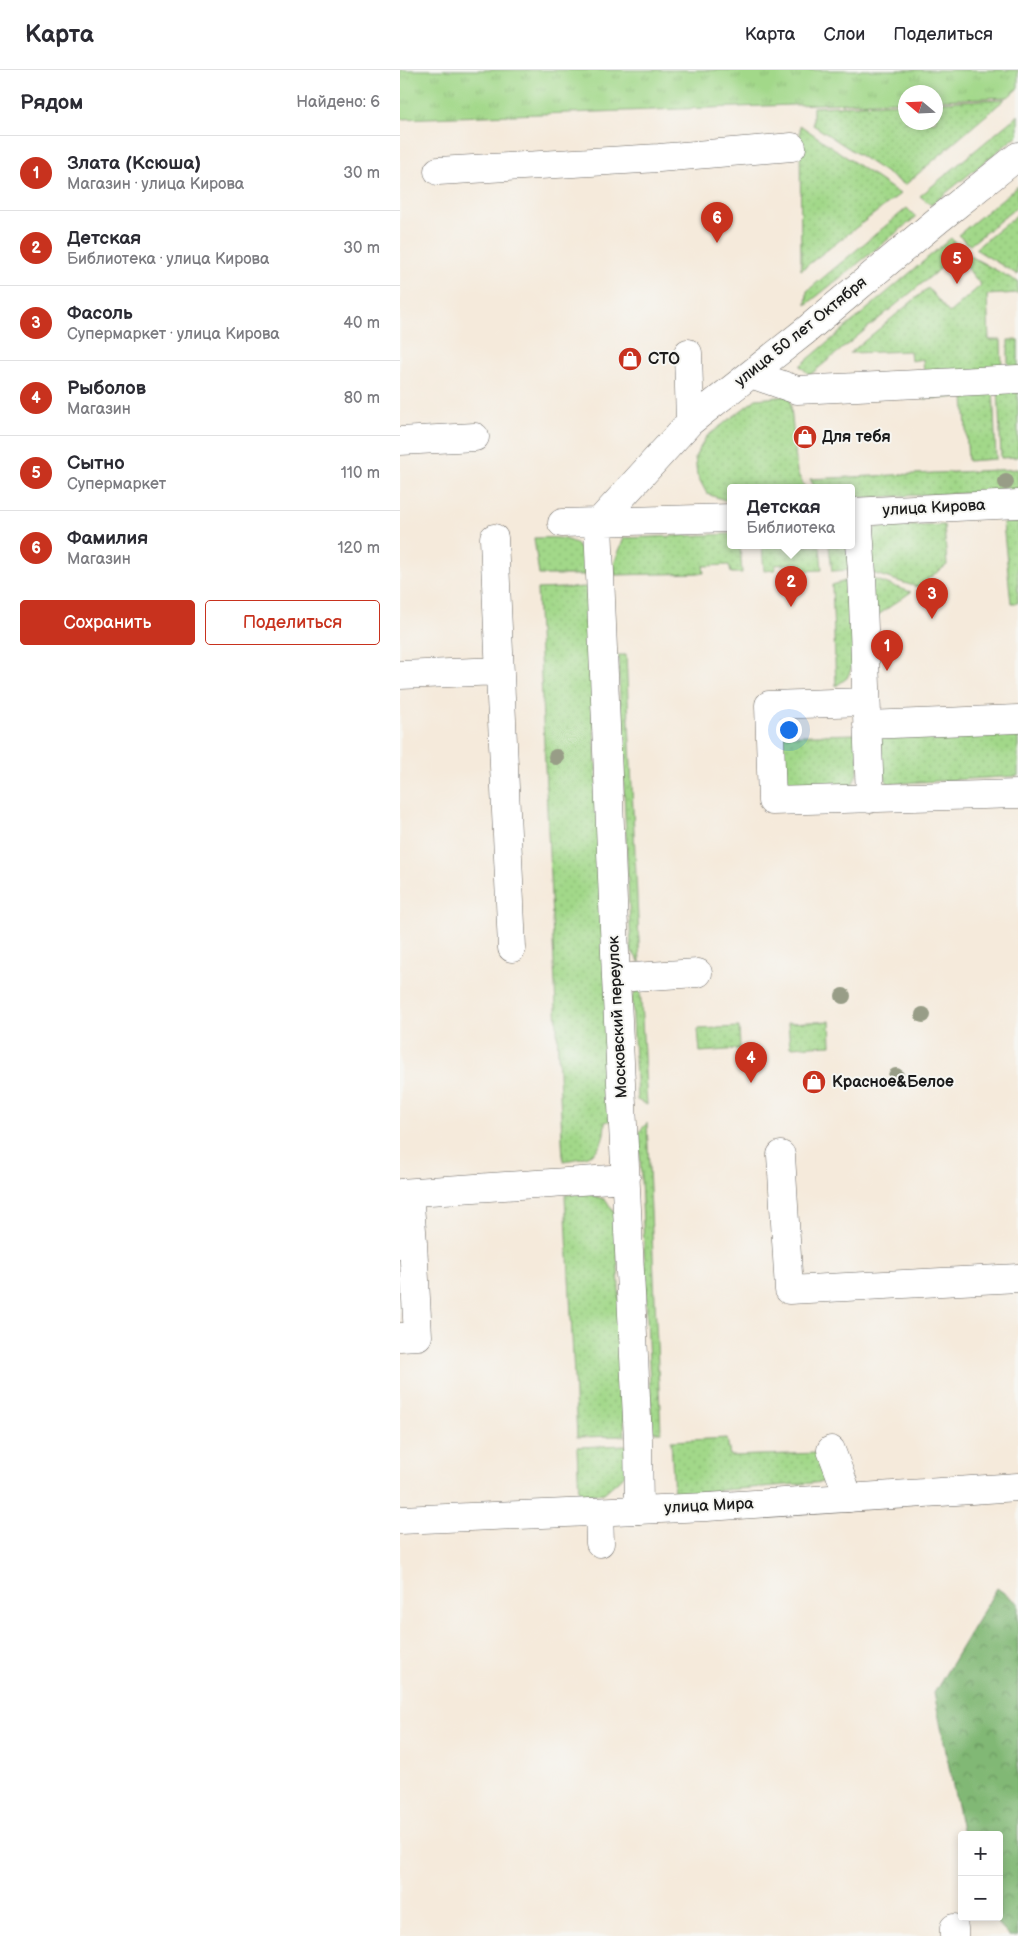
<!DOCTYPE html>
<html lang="ru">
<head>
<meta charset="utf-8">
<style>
	:root { --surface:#fff; --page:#f7f7f7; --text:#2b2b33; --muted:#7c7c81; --line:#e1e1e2; --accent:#c8321e }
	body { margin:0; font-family:"Balsamiq Sans",sans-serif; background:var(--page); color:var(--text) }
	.controls { position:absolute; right:15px; bottom:15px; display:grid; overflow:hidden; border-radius:5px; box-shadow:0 2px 8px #0003 }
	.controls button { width:45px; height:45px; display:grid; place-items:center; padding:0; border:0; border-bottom:1px solid var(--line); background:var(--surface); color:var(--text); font:25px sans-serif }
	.compass { position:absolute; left:498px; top:15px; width:45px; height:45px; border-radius:50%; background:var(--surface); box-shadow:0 2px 8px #0003; rotate:289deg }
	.you { position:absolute; left:388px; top:659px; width:18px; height:18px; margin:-12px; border:4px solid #fff; border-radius:50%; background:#1a73e8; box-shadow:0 0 0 8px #1a73e833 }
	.badge { display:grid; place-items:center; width:32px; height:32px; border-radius:50%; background:var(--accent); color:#fff; font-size:16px; font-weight:700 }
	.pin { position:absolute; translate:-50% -41px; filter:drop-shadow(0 1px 2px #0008) }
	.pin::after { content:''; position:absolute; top:26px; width:18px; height:15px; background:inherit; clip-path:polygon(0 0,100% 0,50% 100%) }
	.popup { position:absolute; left:327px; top:414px; width:128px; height:65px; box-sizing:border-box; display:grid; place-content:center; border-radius:5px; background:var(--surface); filter:drop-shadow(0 1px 4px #0005); font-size:16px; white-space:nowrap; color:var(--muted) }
	.popup b { font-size:19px; color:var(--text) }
	.popup::after { content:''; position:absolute; left:50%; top:100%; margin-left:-10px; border:10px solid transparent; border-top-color:var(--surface) }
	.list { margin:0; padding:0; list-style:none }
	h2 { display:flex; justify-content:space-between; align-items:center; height:65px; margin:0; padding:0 20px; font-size:21px }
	h2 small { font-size:16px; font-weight:400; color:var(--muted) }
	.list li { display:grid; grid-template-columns:32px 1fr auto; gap:15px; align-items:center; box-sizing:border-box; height:75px; padding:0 20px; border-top:1px solid var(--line) }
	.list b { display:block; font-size:19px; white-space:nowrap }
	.list p { margin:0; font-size:16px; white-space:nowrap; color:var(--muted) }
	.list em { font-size:16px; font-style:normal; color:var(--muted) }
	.actions { display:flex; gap:10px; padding:15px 20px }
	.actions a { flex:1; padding:11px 0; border:1px solid var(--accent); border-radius:5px; text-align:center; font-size:18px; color:var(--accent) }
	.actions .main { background:var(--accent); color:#fff }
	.map { position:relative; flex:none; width:618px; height:1866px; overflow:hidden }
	header { display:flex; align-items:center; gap:30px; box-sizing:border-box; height:70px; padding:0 25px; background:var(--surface); border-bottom:1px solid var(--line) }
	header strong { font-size:24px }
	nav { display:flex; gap:28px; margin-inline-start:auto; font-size:18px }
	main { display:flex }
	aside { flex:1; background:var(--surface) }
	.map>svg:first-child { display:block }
	.grass { fill:url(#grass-dots); stroke:#5f7a52 }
	.forest { fill:url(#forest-crowns); stroke:#4e6a48 }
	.park { fill:url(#park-tufts); stroke:#5f7a52 }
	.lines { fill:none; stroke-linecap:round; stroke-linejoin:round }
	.minor-casing { stroke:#68645f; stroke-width:29 }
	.major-casing { stroke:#68645f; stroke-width:29 }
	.minor { stroke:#fff; stroke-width:28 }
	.major { stroke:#fff; stroke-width:28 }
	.tree { fill:#989d87 }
	.labels { text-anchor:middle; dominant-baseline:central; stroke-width:4; stroke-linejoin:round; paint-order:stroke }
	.street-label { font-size:16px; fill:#1c1c1c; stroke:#f6f6f2 }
	.poi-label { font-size:16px; font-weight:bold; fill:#1c1c1c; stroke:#f6f6f2; text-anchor:start }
</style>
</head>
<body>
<header>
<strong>Карта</strong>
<nav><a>Карта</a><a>Слои</a><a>Поделиться</a></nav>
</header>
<main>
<aside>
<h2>Рядом<small>Найдено: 6</small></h2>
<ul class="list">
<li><span class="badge">1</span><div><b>Злата (Ксюша)</b><p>Магазин · улица Кирова</p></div><em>30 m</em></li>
<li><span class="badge">2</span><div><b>Детская</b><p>Библиотека · улица Кирова</p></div><em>30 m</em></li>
<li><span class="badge">3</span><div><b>Фасоль</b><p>Супермаркет · улица Кирова</p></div><em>40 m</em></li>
<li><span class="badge">4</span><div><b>Рыболов</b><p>Магазин</p></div><em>80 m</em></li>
<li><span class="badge">5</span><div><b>Сытно</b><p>Супермаркет</p></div><em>110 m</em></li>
<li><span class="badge">6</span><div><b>Фамилия</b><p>Магазин</p></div><em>120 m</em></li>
</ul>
<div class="actions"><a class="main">Сохранить</a><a>Поделиться</a></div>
</aside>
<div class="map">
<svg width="618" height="1866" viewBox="0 0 618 1866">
	<defs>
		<pattern id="grass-dots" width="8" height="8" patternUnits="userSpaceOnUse" patternTransform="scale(1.25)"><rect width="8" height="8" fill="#a2d889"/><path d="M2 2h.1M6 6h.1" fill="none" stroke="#8bb976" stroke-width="1.8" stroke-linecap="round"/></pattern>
		<pattern id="forest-crowns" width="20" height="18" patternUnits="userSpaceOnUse" patternTransform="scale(1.25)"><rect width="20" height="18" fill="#81b875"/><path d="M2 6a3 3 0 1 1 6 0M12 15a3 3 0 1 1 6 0" fill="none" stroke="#69955f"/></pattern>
		<pattern id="park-tufts" width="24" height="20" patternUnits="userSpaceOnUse" patternTransform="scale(1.25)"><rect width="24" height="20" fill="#a2d889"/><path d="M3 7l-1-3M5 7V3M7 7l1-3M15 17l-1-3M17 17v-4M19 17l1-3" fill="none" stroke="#8bb976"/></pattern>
	</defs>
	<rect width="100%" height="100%" fill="#f6f6f2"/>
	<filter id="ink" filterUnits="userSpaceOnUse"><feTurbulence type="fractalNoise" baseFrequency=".02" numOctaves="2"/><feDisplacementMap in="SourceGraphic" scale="10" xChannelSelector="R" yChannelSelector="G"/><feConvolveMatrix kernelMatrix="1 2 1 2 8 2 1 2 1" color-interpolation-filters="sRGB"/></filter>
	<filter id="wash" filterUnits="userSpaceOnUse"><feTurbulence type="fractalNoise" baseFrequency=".0096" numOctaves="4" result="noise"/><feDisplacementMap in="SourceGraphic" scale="20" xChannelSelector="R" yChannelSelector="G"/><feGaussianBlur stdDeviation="1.12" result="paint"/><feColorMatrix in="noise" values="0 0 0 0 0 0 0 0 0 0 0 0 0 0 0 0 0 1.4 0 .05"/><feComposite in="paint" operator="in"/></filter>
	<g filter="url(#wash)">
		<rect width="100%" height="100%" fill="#f5eadb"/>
		<path class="grass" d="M605,29L505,115L413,55V37L505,33L506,52H536V32Z
			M618,45V65L531,135L520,126Z
			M400,55L500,124L401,200Z
			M618,116V136L570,175L558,165Z
			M507,138L516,147L406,235L407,221Z
			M618,144V205L575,179Z
			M551,168L563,180L410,305L400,296Z
			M570,186L618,212V223L587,225L589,270H601L602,300L524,306L523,289L511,291L510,281L450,283L528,218L549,243L581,215L562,192Z
			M608,270H618V300H608Z
			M593,316L596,389L568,391L564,327L524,329V319Z
			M598,316H618V387L601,388Z
			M390,326L397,402L405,418H331V432L307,424L297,405L295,387L306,367L356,329Z
			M618,399V421L451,428V418H415L410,409Z
			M618,452V533H611L603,453Z
			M544,455L547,495L517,517L469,502L468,475L476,457Z
			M331,464V476H340L342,503H331L329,495L303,496L304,503L215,505L214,494L224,468Z
			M134,468C153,468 174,464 184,485C186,490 186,499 187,505H139Z
			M362,476H420L422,500L402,501L399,493L375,495V500L364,501Z
			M429,476H449L453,500L432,501Z
			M470,508L511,522L471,550Z
			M452,509L456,589L447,608L436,616L432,515Z
			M188,517L212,1050L205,1052C204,1084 192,1087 163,1091L137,519Z
			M218,585H226L240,893L231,880Z
			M618,658V706L488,714L478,693L481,665Z
			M458,664V700L452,716L397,720L381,713L373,666Z
			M240,916L247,1035L237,1030L232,927Z
			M430,951L431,975L390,977L388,953Z
			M339,957L340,979L300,982L298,959Z
			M247,1053L261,1362H252L239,1062Z
			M187,1123L206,1130L216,1146L225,1366L177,1367L165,1125Z
			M327,1368L330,1386L419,1383L425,1412L274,1424L271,1371Z
			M226,1375V1404L204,1423L179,1426L177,1377Z"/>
		<path class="forest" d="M597,1518L618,1533V1866H609L591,1847H599V1765H563L534,1623Z"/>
		<path class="park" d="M0,0H618V18L608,27L536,30V22H506L505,31L0,49Z"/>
	</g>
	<g filter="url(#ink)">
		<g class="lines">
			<g class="minor-casing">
				<path id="minor" d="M38,101L259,88L392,77
					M288,283L290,352
					M351,304L397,320L618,309
					M0,371L75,367
					M451,442L618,434
					M458,442L462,504L470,729
					M162,453L331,448
					M198,453L216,908L238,1370L239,1440
					M198,453L290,352L404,262L538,150L618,86
					M94,468L112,878
					M0,605L100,601
					M466,632L369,635L372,731L618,724
					M467,655L618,649
					M216,908L298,903
					M381,1085L389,1220L618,1208
					M0,1123L226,1108
					M0,1174L13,1173L9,1123
					M0,1267L18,1266L13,1173
					M431,1380L449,1428
					M199,1442L200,1473
					M554,1858V1866"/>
			</g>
			<g class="major-casing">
				<path id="major" d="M0,1450L307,1437L618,1417"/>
			</g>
			<use href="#minor" class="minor"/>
			<use href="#major" class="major"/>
		</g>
		<g class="tree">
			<circle cx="606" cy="412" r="8"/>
			<circle cx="156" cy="687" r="8"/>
			<circle cx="443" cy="926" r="8"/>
			<circle cx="523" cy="945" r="8"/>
			<circle cx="496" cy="1006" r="8"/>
		</g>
	</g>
	<defs>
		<g id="shop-disc" transform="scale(1.25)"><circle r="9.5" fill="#c8321e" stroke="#f6f6f2"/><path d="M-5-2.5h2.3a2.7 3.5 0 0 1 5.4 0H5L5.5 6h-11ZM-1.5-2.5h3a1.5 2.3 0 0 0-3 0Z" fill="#fff"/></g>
	</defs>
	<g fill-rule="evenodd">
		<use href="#shop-disc" x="230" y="289"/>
		<use href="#shop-disc" x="405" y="367"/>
		<use href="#shop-disc" x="414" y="1012"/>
	</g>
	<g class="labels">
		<g class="street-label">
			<text transform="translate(401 262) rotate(-39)">улица 50 лет Октября</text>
			<text transform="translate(534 438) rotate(-3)">улица Кирова</text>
			<text transform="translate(218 947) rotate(-93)">Московский переулок</text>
			<text transform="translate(309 1436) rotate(-3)">улица Мира</text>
		</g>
		<g class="poi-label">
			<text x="248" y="289">СТО</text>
			<text x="422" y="367">Для тебя</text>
			<text x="432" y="1012">Красное&amp;Белое</text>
		</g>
	</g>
</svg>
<div class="controls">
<button>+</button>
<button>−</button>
</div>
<svg class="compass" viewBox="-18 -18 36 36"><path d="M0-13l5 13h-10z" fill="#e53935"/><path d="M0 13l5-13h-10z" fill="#7c7c81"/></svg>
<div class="you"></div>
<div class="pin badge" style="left:487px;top:601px">1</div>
<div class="pin badge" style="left:391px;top:537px">2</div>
<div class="popup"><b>Детская</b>Библиотека</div>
<div class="pin badge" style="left:532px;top:549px">3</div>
<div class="pin badge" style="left:351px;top:1013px">4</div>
<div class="pin badge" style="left:557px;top:214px">5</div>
<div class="pin badge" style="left:317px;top:173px">6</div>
</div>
</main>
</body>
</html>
